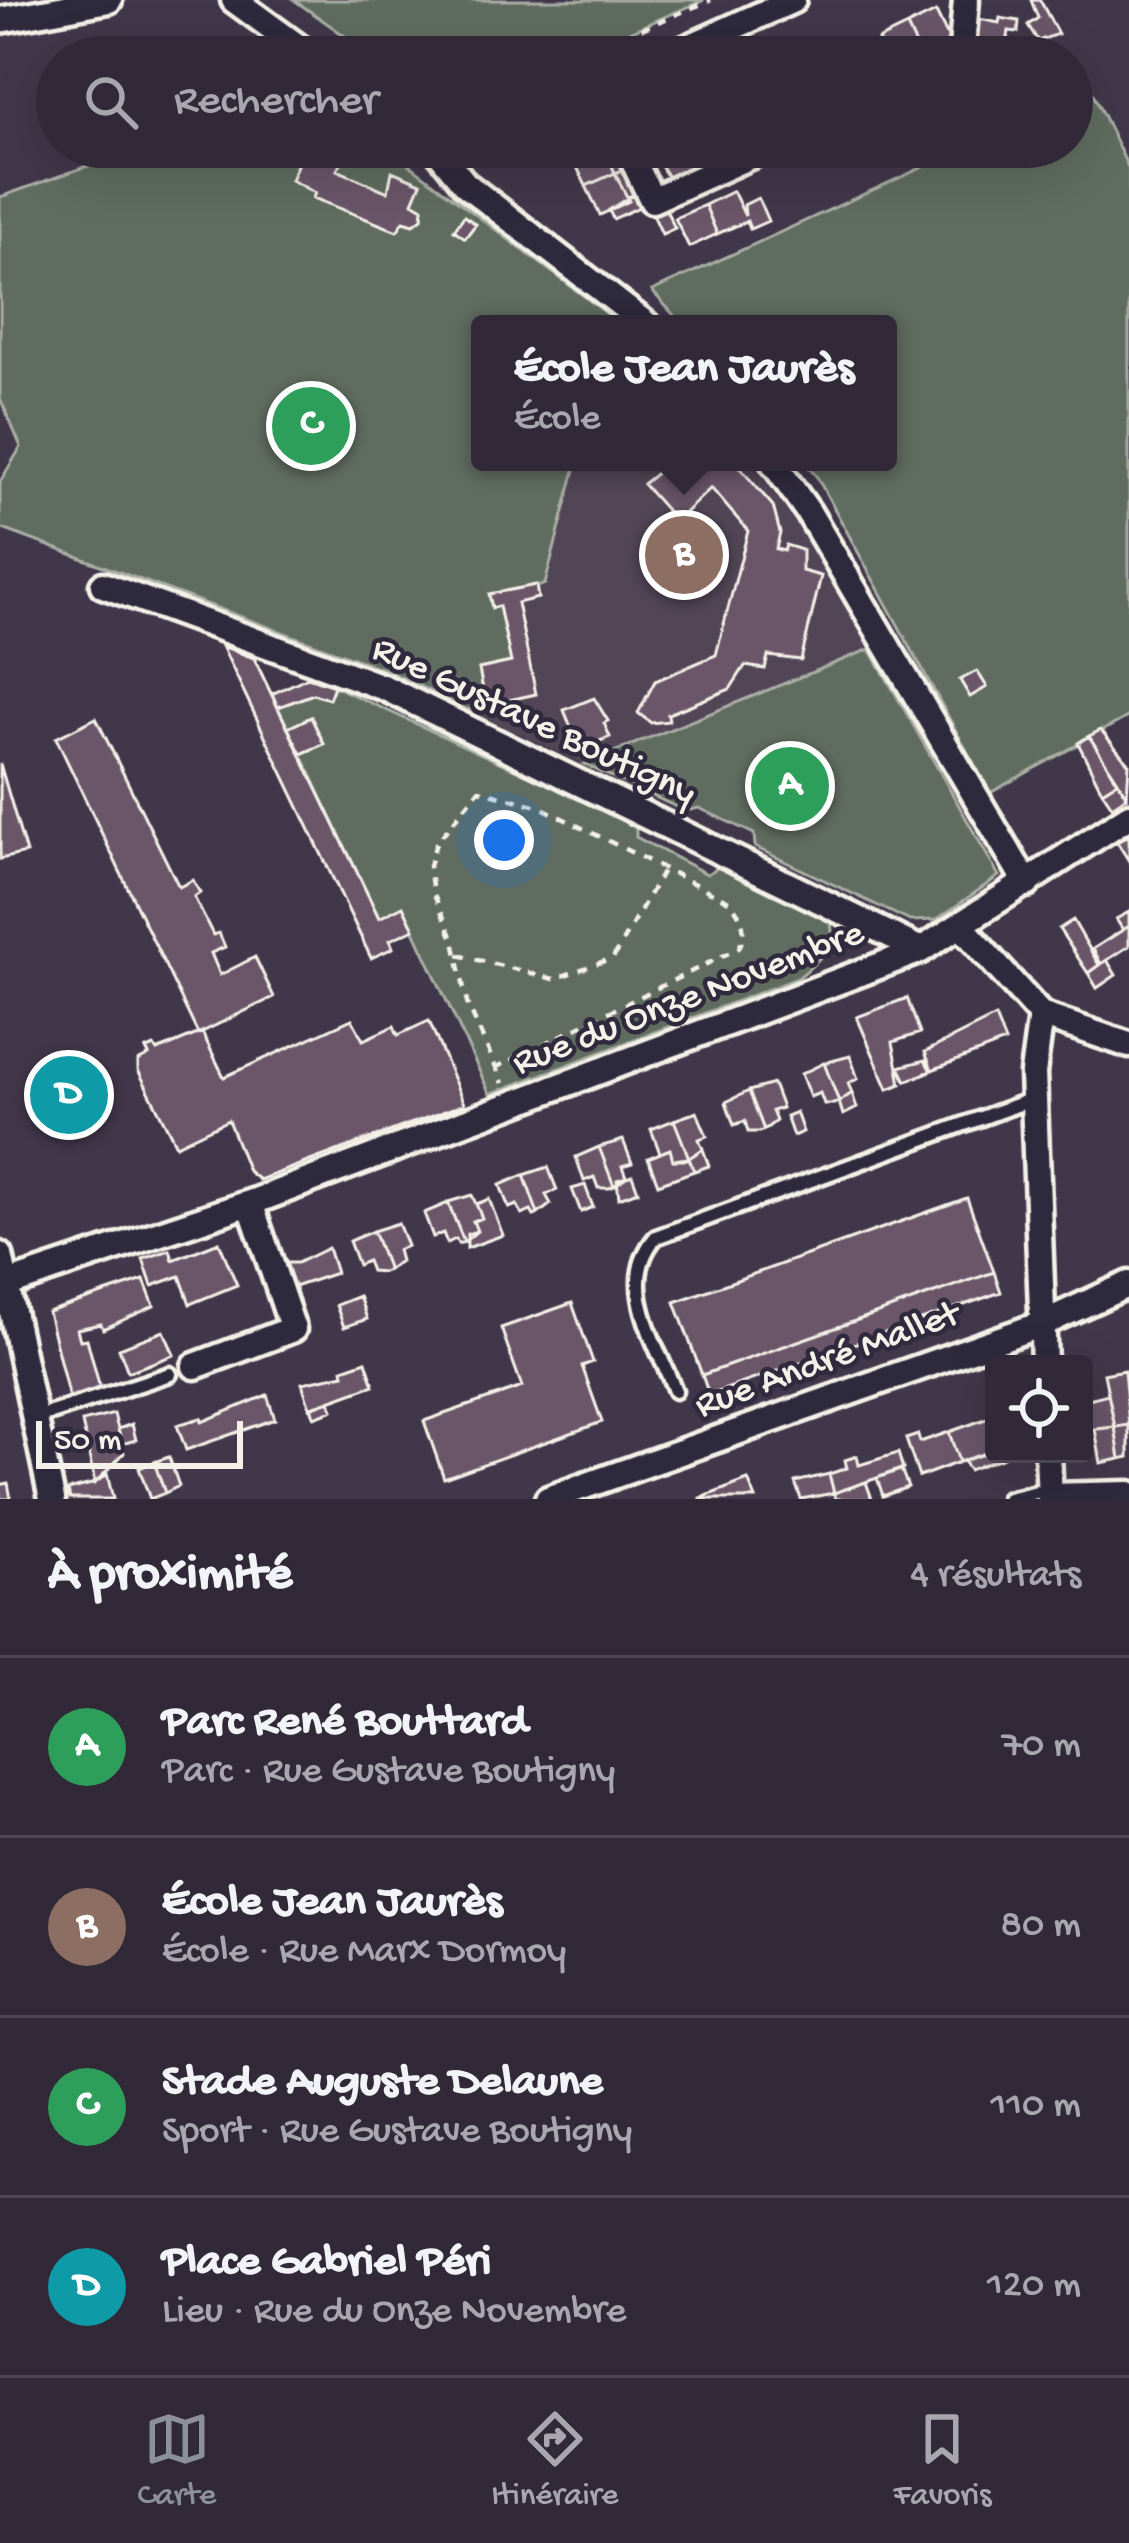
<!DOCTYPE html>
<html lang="fr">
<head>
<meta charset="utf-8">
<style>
	:root { --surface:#312938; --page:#393140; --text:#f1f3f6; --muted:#a8a6ae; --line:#4c4553; --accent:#8c9099 }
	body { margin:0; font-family:"Gochi Hand",sans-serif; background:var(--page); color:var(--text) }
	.controls { position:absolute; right:36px; bottom:36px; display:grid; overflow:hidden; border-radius:12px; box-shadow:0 12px 48px #0002 }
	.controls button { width:108px; height:108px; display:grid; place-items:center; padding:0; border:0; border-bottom:3px solid var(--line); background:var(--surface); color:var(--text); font:60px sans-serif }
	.scale { position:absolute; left:36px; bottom:30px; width:207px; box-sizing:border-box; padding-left:12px; border:6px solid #f4f1e8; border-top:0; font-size:33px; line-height:42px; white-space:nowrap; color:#f4f1e8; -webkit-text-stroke:9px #2f2a3d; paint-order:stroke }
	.you { position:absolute; left:504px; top:840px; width:42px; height:42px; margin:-30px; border:9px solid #fff; border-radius:50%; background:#1a73e8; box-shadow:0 0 0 18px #1a73e833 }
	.badge { display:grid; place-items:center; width:78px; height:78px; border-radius:50%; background:var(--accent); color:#fff; font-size:39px; font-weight:700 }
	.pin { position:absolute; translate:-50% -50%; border:6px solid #fff; box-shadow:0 3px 12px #0006 }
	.popup { position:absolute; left:471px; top:315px; width:426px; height:156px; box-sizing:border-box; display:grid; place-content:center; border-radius:12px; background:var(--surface); filter:drop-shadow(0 3px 9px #0005); font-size:39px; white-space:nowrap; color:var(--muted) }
	.popup b { font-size:45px; color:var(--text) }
	.popup::after { content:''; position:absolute; left:50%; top:100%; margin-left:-24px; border:24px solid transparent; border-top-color:var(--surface) }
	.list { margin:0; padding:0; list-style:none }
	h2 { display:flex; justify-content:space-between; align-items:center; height:156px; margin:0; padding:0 48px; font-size:51px }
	h2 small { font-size:39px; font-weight:400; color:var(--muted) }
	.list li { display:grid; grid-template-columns:78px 1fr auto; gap:36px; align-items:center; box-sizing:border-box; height:180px; padding:0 48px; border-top:3px solid var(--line) }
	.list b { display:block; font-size:45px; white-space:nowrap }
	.list p { margin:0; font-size:39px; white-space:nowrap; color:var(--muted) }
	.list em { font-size:39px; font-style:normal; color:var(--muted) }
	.icon { flex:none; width:66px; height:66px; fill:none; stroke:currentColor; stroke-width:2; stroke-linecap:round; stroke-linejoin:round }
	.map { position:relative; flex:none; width:1129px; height:1499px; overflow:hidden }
	.search { position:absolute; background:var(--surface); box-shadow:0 12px 48px #0002; left:36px; right:36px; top:36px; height:132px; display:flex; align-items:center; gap:30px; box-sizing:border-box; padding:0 42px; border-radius:66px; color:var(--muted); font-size:45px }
	.sheet { height:876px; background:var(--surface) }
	nav { display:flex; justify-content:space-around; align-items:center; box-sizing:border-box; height:168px; border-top:3px solid var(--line); background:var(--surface); font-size:33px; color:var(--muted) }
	nav a { display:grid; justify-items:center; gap:6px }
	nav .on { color:var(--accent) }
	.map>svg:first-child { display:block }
	.built { fill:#514456 }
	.green { fill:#606c61; stroke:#aaaea4; stroke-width:3 }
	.building { fill:#6b5569; stroke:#f4f1e8; stroke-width:3 }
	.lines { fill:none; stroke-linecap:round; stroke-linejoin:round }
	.service-casing { stroke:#f4f1e8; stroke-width:21 }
	.minor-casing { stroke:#f4f1e8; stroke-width:33 }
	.path { stroke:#f4f1e8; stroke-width:4.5; stroke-dasharray:9 9; stroke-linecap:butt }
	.service { stroke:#2f2a3d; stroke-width:12 }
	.minor { stroke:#2f2a3d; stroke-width:24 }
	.labels { text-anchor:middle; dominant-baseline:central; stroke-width:9; stroke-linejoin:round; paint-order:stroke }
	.street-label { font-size:39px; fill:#f4f1e8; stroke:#2f2a3d }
</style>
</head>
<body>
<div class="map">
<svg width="1129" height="1499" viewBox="0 0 1129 1499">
	<rect width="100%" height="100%" fill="#41374a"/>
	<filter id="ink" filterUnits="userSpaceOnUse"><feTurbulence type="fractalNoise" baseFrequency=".00833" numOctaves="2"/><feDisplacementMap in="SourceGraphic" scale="24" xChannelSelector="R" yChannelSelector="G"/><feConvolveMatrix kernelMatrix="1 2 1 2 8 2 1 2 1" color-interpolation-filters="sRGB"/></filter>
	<g filter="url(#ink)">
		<path class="built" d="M577,462H750L806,536L870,649L584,764L468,710L486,704L479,669L506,649L489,594L545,584Z"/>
		<path class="green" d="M294,0H704L571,57H375Z
			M1091,90L1129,169V716L990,793L817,477L804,462H888V324H682L652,291L967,147H1072V99Z
			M141,147H386L621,324H480V462H577L545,584L492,607L499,606L511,662L479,669L486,705L468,710L388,671L0,528V482L21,447L0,398V197Z
			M870,649L999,876L936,920L910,921L755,847L754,834L699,808L685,811L584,764Z
			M334,686L636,825V837L707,874L720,866L830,920C839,946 816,962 798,978L490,1094L403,907L379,918L301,754L324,744L311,717L288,728L278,707L313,694L329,699Z"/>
		<path class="building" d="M1031,0H1040L1058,34L1038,41L1028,25L1038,18Z
			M936,12L950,41L920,54L907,26Z
			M1000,18L1019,21L1018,32L1009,31L1005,56L974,51L979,19L999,23Z
			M907,26L920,54L886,57L878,40Z
			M938,46L943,56L921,57L920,54Z
			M314,147L333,155L341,163L337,170L388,192L392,171L421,183L413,202L423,208L422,218L414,224L404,221L397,231L313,198L315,193L291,180L301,155L310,158Z
			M581,147L583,152L604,147L615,173L586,186L568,148Z
			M604,147H617L627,168L615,173Z
			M649,147H690L699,169L671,182Z
			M690,147H720L695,159Z
			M720,147L727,157L699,169L695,159Z
			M814,147L795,159L790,149L795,147Z
			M854,147H890L893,153L859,169Z
			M625,169L637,194L627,197L615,173Z
			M615,173L629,201L600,215L586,186Z
			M733,191L745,216L744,205L758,198L768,221L750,229L747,221L717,234L705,205Z
			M632,195L639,207L613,219L609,210Z
			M663,204L675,228L662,234L651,210Z
			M705,205L717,234L689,247L675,218Z
			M464,216L476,224L465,238L454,230Z
			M660,462H735L773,506L780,533L776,549L784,551L786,545L802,550V571L821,576L801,660L768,656L765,669L745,666L730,689L668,714L669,721L651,723L638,713L655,681L716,655L748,531L711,488L670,527L661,516L667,511L643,484L664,467Z
			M536,585L538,598L517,603L536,694L486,705L479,669L511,662L499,606L492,608L489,594Z
			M222,646L254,658L379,918L403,906L414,929L390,940L393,948L371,958Z
			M977,671L987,687L970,697L960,680Z
			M308,677L334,686L329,699L313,694L278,707L272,694Z
			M594,698L608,721L604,723L610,737L580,749L564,710Z
			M311,717L324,744L301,754L288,728Z
			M96,718L179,887L193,880L200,893L194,897L213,935L219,933L225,947L211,953L220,975L255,957L274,997L198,1034L56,738Z
			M1101,730L1129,764L1127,796L1089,736Z
			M1089,736L1118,781L1102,791L1078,743Z
			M0,764L26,853L0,859Z
			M1118,781L1127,796L1112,806L1102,791Z
			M1129,835V861L1117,842Z
			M1129,912V926L1123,930L1116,919Z
			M1073,920L1099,965L1088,973L1059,929Z
			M1129,926V946L1101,964L1093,949Z
			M1107,960L1116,975L1097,988L1088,973Z
			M907,998L920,1033L893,1042L901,1084L888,1089L857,1017Z
			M995,1017L1005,1042L932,1070L925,1052Z
			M352,1019L363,1040L394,1026L398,1035L429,1021L464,1104L259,1180L248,1171L228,1120L176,1145L138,1070V1061L149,1055L146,1049L154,1046L157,1051L202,1032L224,1077Z
			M850,1056L858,1079L848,1083L852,1093L839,1102L824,1063Z
			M925,1060L931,1071L906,1081L899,1067Z
			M824,1063L839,1102L834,1104H824L820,1093L810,1097L801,1074Z
			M773,1084L782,1108L772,1111L776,1121L764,1130L749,1091Z
			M749,1091L764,1130L759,1132H748L745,1121L734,1125L726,1102Z
			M852,1093L857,1108L843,1115L839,1102Z
			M697,1112L707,1136L699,1139L703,1149L689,1158L674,1120Z
			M796,1112L803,1132L793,1136L786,1116Z
			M674,1120L689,1158L684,1160H673L670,1149L660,1153L651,1129Z
			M623,1140L632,1163L622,1166L626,1177L614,1186L599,1147Z
			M599,1147L614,1186L609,1188H598L594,1177L584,1181L576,1157Z
			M670,1149L673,1160L689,1158L694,1171L658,1184L648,1158Z
			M703,1149L709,1166L694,1171L689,1158Z
			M548,1167L557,1190L546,1195L551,1204L538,1214L524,1175Z
			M524,1175L538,1214L534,1216L531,1211L522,1215L517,1205L509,1208L500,1185Z
			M632,1175L638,1191L619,1198L617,1180Z
			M585,1185L593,1207L581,1212L572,1189Z
			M472,1195L482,1218L473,1221L477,1231L464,1242L448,1202Z
			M967,1198L994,1272L702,1375L675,1302Z
			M489,1199L503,1235L467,1248V1234L477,1231L473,1221L482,1218L476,1204Z
			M448,1203L464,1242L458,1244L456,1239L447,1243L443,1233L433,1237L424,1213Z
			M398,1223L407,1246L397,1250L400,1261L388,1270L373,1231Z
			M373,1231L388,1270L383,1272L371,1271L367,1261L358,1265L349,1241Z
			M219,1242L237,1285L190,1304L180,1276L152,1286L143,1259L170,1250L173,1260Z
			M328,1248L336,1273L291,1288L283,1263H297Z
			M994,1272L1001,1292L709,1395L702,1375Z
			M144,1280L154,1306L103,1329L101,1324L77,1329L80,1340L87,1339L101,1392L70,1402L48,1312Z
			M359,1296L367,1319L344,1327L336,1305Z
			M572,1303L593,1362L582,1366L602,1422L444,1478L424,1421L522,1387L501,1328Z
			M164,1331L174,1355L128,1372L119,1348Z
			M366,1361L374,1385L310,1408L302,1383L344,1374L343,1369Z
			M1124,1370L1129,1425L1115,1427L1104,1374Z
			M1108,1394L1115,1427L1089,1430L1084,1400Z
			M267,1395L275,1419L186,1450L177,1425L201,1418L202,1422Z
			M330,1401L333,1410L314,1417L311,1407Z
			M114,1414L124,1453L95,1483L82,1422Z
			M994,1416V1450L959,1462L949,1432Z
			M132,1424L136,1440L122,1444L118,1429Z
			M1129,1425V1457L1120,1459L1115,1427Z
			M1115,1427L1120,1459L1101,1463L1095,1429Z
			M949,1432L959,1462L919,1477L906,1439L918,1435L920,1442Z
			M994,1450L1003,1457L969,1470L963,1461Z
			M898,1453L903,1469L834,1493L829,1474L847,1468L845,1460L857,1456L859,1465Z
			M169,1457L179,1486L165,1493L154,1462Z
			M154,1462L165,1493L150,1499L139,1468Z
			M901,1469L908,1487L883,1496L877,1478Z
			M107,1474L113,1499H70L68,1490L95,1483Z
			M829,1474L834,1493L801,1499L795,1482Z
			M748,1480L756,1499H701V1498Z
			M866,1482L872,1499H836L834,1493Z
			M8,1483L11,1499H0V1485Z"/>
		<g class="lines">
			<g class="service-casing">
				<path id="service" d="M675,1391C656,1342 616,1283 656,1237L1033,1099
					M36,1418L170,1374
					M1008,1499L1049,1489"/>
			</g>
			<g class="minor-casing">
				<path id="minor" d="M234,0L312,57
					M0,20L109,0
					M667,57L793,0
					M955,57L962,49L966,0
					M435,147L465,184L646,324
					M627,147L652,200L770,147
					M773,462L809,513L1027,884
					M103,585L385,688L921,950
					M962,927L1041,1015L1033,1073L1044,1364
					M1041,1015L1129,1045
					M0,1255L52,1499
					M5,1285L250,1203L921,950L1129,816
					M195,1366L293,1329L250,1203
					M1048,1454L1050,1499
					M1050,1496L1129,1494
					M548,1499L1042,1324L1129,1284"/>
			</g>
			<path class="path" d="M575,57L711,0
				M458,955L554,979L613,958L664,869
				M495,1068L739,948C748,929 742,918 731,902L538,806L479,790L436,843L429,866L433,892L454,941L467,1003L503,1083"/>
			<use href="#service" class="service"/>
			<use href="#minor" class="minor"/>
		</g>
	</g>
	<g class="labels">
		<g class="street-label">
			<text transform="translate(533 723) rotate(25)">Rue Gustave Boutigny</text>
			<text transform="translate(689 1000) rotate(-21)">Rue du Onze Novembre</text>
			<text transform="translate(828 1362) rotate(-20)">Rue André Mallet</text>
		</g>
	</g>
</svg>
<div class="controls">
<button><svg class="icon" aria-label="locate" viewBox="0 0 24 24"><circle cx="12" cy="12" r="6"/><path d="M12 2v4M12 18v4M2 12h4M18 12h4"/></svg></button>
</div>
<div class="scale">50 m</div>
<div class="you"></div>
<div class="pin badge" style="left:790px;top:786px;background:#2e9e5b">A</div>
<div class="pin badge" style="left:684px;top:555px;background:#8d6e63">B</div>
<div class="popup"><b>École Jean Jaurès</b>École</div>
<div class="pin badge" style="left:311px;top:426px;background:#2e9e5b">C</div>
<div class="pin badge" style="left:69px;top:1095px;background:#0f9aa8">D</div>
<div class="search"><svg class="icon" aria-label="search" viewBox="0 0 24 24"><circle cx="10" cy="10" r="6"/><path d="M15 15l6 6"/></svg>Rechercher</div>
</div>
<section class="sheet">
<h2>À proximité<small>4 résultats</small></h2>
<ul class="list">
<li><span class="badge" style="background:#2e9e5b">A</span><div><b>Parc René Bouttard</b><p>Parc · Rue Gustave Boutigny</p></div><em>70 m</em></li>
<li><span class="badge" style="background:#8d6e63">B</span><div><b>École Jean Jaurès</b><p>École · Rue Marx Dormoy</p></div><em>80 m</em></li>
<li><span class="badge" style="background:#2e9e5b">C</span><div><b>Stade Auguste Delaune</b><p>Sport · Rue Gustave Boutigny</p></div><em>110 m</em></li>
<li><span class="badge" style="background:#0f9aa8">D</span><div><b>Place Gabriel Péri</b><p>Lieu · Rue du Onze Novembre</p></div><em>120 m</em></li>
</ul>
</section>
<nav>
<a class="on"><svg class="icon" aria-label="map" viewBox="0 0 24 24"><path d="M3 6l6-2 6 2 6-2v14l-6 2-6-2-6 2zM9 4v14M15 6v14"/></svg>Carte</a>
<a><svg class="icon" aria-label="directions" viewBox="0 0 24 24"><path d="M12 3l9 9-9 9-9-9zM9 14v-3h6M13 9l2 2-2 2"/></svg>Itinéraire</a>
<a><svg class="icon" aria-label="saved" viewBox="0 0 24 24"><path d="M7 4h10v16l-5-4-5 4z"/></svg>Favoris</a>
</nav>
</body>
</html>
